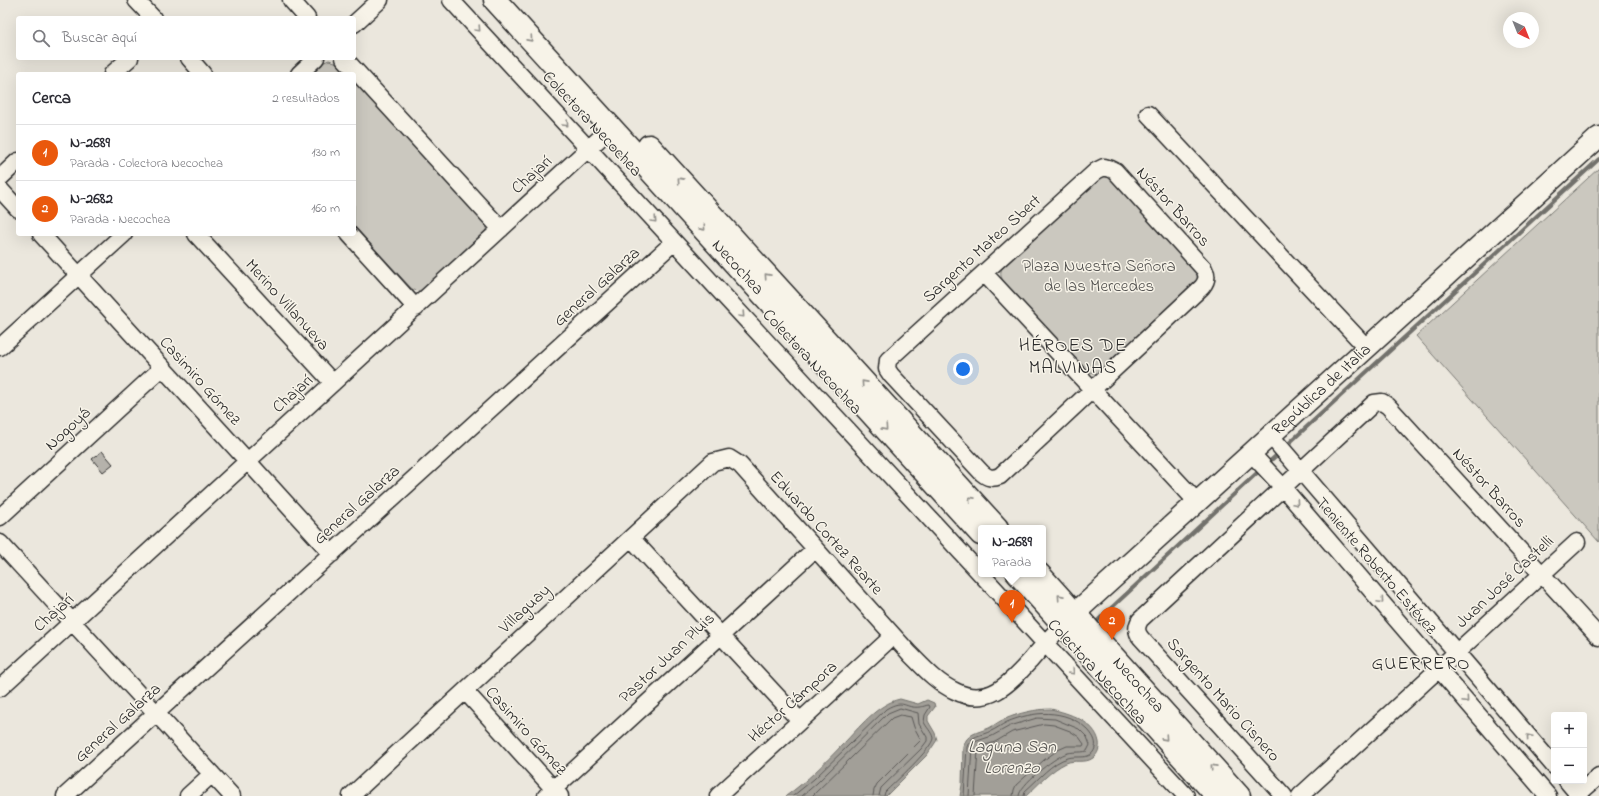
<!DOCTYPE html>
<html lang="es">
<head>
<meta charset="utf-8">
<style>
	:root { --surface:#fff; --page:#f2f2f3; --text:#2b2b33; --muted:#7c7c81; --line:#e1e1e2; --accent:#ea580c }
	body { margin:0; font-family:"Indie Flower",sans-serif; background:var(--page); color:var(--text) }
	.controls { position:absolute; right:12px; bottom:12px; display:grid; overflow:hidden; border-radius:4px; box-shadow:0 4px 16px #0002 }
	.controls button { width:36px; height:36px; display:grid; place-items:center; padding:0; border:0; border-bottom:1px solid var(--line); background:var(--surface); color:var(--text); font:20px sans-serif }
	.compass { position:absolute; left:1503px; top:12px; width:36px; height:36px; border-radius:50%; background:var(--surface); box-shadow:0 4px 16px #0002; rotate:137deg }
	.you { position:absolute; left:963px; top:369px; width:14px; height:14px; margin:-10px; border:3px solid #fff; border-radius:50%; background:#1a73e8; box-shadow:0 0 0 6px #1a73e833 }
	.badge { display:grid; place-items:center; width:26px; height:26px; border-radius:50%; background:var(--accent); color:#fff; font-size:13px; font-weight:700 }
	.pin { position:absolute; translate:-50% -33px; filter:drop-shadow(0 1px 2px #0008) }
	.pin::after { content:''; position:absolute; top:21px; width:14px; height:12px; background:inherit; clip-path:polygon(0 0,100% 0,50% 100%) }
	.popup { position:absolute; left:978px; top:525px; width:68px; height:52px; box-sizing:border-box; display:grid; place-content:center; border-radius:4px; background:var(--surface); filter:drop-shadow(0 1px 3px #0005); font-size:13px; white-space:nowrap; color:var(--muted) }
	.popup b { font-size:15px; color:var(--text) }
	.popup::after { content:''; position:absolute; left:50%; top:100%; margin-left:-8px; border:8px solid transparent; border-top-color:var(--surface) }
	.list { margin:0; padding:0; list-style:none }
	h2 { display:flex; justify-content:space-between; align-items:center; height:52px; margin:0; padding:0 16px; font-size:17px }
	h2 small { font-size:13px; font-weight:400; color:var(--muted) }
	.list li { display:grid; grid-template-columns:26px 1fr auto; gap:12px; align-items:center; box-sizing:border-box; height:56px; padding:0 16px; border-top:1px solid var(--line) }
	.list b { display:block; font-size:15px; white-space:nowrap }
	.list p { margin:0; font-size:13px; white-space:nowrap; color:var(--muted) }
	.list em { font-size:13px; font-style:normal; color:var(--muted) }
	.icon { flex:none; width:22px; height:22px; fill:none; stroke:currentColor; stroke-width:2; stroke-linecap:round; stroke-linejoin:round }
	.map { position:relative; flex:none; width:1599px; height:796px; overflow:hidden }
	.search { position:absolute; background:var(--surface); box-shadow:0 4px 16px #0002; left:16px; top:16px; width:340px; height:44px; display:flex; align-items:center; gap:10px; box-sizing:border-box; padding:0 14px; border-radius:4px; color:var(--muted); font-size:15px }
	.panel { position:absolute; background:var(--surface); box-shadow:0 4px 16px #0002; left:16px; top:72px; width:340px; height:164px; border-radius:4px }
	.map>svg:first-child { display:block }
	.green { fill:#cbc8bf; stroke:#7b7a75 }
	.water { fill:#a29f98; stroke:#72716c }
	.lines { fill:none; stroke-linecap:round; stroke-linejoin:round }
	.shore { stroke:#5b5957; stroke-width:1 }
	.stream { stroke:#72716c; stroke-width:4 }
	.building { fill:#b5b2ab; stroke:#2b2b2b }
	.minor-casing { stroke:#2b2b2b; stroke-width:19 }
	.tertiary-casing { stroke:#2b2b2b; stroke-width:23 }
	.primary-casing { stroke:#2b2b2b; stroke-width:25 }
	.minor { stroke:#f7f3e8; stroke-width:16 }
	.tertiary { stroke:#f7f3e8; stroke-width:20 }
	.primary { stroke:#f7f3e8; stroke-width:22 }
	.oneway { stroke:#918f8a }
	.labels { text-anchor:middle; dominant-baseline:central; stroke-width:3; stroke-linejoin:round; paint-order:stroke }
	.street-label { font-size:17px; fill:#2b2b2b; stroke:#f7f3e8 }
	.park-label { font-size:17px; fill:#535250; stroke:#f7f3e8 }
	.water-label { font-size:18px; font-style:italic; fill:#555451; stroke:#f7f3e8 }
	.quarter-label { font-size:19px; letter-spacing:1px; fill:#2b2b2b; stroke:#f7f3e8 }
</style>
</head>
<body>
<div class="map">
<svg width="1599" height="796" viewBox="0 0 1599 796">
	<rect width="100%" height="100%" fill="#ebe7dd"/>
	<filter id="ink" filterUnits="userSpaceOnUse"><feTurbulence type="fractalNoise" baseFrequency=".025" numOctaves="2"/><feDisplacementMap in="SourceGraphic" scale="8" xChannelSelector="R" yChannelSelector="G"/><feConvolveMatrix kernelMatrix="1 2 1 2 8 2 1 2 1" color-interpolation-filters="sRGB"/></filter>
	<g filter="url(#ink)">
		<path class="green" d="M329,60L335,62L347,74H311L322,63Z
			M354,81L483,220L487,226L485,234L425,289C419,291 416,292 411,288L354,226Z
			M1599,168V542L1416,336Z
			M1104,176L1112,177L1197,272V280L1195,284L1099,373L1095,374L1087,371L1005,283C1000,277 999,272 1004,265L1097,179Z"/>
		<path class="water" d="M900,699L918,704L927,700L934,703L935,707L928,716V721L935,733L937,740L927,755L886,796H786C807,781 825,763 843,744C859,728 877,704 900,699Z
			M1051,709C1068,713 1095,721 1099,742C1100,748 1098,754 1093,758C1085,764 1075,759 1066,763C1051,770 1038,785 1026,796H960L962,785L963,747C967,733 977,733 989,728C995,725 999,721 1005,719C1019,713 1036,709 1051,709Z"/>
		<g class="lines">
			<path class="shore" d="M793,796L814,779L886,709C905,698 904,709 920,707C923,707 926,705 929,705L930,707L925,715L924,722C926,727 932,732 933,738C933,748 894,783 885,792L884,796
				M802,796L817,783L888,713L900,708L918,713L919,724L927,737V741L921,749L881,788L879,796
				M812,796L892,718L900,715L911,717L914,727L921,740L877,784L874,790L873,796
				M964,796L967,747C970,735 981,736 991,731C996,729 1001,725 1007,722C1033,711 1065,708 1087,729C1092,734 1097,741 1095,748C1091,761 1078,755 1068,758C1052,762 1038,780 1025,791L1024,796
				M969,796L972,746L977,741L992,736L1010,726L1037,718L1055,719L1079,729L1087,737L1090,745L1087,751C1080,753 1072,751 1065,754C1054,758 1019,785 1019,796
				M975,796L978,749L980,747L995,742L1012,732L1044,724L1054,725L1070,731L1079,737L1084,744L1083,746H1067L1058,750L1044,760L1016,785L1014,790L1013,796"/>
			<path class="stream" d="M1287,445L1599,159
				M1269,462L1278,454
				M1094,624L1258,472"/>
		</g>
		<path class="building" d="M102,451L113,464L103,472L92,459Z"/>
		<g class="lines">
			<g class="minor-casing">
				<path id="minor" d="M136,0L153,18
					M291,0L307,18
					M451,0L981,574
					M354,24L380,0
					M189,58L203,74
					M344,58L501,229
					M112,74L130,58
					M299,74L316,58
					M1148,114L1367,348
					M1104,167L1111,169L1115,171L1204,269C1208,276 1207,281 1202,287L1000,476C992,479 988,478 982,473L891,375L887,369L888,360L1096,171Z
					M0,178L18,161
					M0,189L18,209
					M41,234L332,554
					M196,234L333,383
					M349,234L416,308
					M984,273L1197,502
					M0,347L124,234
					M1270,435L1554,766
					M1251,453L1279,483L1548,796
					M0,517L162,368
					M631,538L800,721
					M0,543L232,796
					M981,574L1186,796
					M0,688L611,128
					M465,691L560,796
					M1567,781L1578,794
					M65,796L674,242
					M188,796L212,774
					M351,796L713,462L729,458L740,465L910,654C923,667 937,683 955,691C988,708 1010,683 1030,661C1041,648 1052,636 1063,624
					M546,796L815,549
					M718,796L893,636
					M1284,796L1141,638C1136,632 1136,627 1140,620L1374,403L1382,402L1388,406L1599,637
					M1300,796L1577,542
					M1576,796L1599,776"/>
			</g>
			<g class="tertiary-casing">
				<g id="tertiary">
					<path id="s1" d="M1063,624L1599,137"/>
				</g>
			</g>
			<g class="primary-casing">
				<g id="primary">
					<path id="s2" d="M495,0L981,534"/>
					<path d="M649,146L997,528"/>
					<path d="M1018,574L1217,796"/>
					<path id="s3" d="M1039,574L1239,796"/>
				</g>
			</g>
			<use href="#minor" class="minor"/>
			<use href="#tertiary" class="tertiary"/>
			<use href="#primary" class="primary"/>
		</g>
		<defs><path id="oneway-chevron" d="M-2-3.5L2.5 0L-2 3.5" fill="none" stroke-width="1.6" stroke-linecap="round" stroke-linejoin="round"/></defs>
		<g class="oneway">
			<use href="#oneway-chevron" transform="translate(478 29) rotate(47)"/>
			<use href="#oneway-chevron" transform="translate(530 39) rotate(48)"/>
			<use href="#oneway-chevron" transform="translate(566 124) rotate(47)"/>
			<use href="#oneway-chevron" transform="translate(680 180) rotate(-132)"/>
			<use href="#oneway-chevron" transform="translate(654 220) rotate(47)"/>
			<use href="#oneway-chevron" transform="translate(703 228) rotate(48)"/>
			<use href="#oneway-chevron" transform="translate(767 276) rotate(-132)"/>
			<use href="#oneway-chevron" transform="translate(742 315) rotate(47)"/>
			<use href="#oneway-chevron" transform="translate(864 383) rotate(-132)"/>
			<use href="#oneway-chevron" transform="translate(885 428) rotate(48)"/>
			<use href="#oneway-chevron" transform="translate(971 499) rotate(-132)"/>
			<use href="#oneway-chevron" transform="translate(1296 503) rotate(49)"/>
			<use href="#oneway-chevron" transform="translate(1060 597) rotate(-132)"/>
			<use href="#oneway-chevron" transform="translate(1381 601) rotate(49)"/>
			<use href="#oneway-chevron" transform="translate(1072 672) rotate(47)"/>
			<use href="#oneway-chevron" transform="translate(1466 700) rotate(49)"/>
			<use href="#oneway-chevron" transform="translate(1529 737) rotate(-131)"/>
			<use href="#oneway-chevron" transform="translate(1165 738) rotate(48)"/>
			<use href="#oneway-chevron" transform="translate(1213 767) rotate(-132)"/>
		</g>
	</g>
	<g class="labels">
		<g class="street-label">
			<text transform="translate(592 124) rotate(47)">Colectora Necochea</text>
			<text transform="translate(532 175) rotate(-42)">Chajarí</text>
			<text transform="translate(1173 207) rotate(48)">Néstor Barros</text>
			<text transform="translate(982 249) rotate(-42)">Sargento Mateo Sbert</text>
			<text stroke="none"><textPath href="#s2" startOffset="361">Necochea</textPath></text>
			<text transform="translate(597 287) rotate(-42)">General Galarza</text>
			<text transform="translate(287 305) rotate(48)">Merino Villanueva</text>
			<text transform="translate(812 362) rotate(47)">Colectora Necochea</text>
			<text transform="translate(200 381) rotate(48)">Casimiro Gómez</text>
			<text stroke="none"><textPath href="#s1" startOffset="349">República de Italia</textPath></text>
			<text transform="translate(293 394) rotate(-42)">Chajarí</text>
			<text transform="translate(68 429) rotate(-43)">Nogoyá</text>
			<text transform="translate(1489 488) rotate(48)">Néstor Barros</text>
			<text transform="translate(357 505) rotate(-42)">General Galarza</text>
			<text transform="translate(826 533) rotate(48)">Eduardo Cortez Rearte</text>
			<text transform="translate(1376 566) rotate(49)">Teniente Roberto Estévez</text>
			<text transform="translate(1505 582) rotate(-43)">Juan José Castelli</text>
			<text transform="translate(525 609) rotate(-43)">Villaguay</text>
			<text transform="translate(54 613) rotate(-42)">Chajarí</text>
			<text transform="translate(667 658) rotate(-43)">Pastor Juan Pluis</text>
			<text transform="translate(1097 672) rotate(47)">Colectora Necochea</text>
			<text stroke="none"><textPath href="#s3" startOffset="149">Necochea</textPath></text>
			<text transform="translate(1223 700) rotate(48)">Sargento Mario Cisnero</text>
			<text transform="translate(793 702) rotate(-42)">Héctor Cámpora</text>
			<text transform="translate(118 723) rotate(-42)">General Galarza</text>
			<text transform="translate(526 731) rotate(48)">Casimiro Gómez</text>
		</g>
		<g class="park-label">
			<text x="1099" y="266">Plaza Nuestra Señora<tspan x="1099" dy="20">de las Mercedes</tspan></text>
		</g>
		<g class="water-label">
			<text x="1012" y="748">Laguna San<tspan x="1012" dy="21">Lorenzo</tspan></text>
		</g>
		<g class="quarter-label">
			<text x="1073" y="346">HÉROES DE<tspan x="1073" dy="22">MALVINAS</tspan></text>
			<text x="1421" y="664">GUERRERO</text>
		</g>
	</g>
</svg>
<div class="controls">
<button>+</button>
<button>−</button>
</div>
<svg class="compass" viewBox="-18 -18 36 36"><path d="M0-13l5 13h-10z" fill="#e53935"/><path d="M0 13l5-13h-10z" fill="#7c7c81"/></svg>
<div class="you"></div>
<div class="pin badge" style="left:1012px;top:623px">1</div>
<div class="popup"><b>N-2689</b>Parada</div>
<div class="pin badge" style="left:1112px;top:640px">2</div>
<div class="search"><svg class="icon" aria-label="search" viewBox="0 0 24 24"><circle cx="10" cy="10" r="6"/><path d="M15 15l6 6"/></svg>Buscar aquí</div>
<section class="panel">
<h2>Cerca<small>2 resultados</small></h2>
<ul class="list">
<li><span class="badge">1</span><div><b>N-2689</b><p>Parada · Colectora Necochea</p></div><em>130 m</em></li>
<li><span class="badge">2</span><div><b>N-2682</b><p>Parada · Necochea</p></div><em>160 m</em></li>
</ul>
</section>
</div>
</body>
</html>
